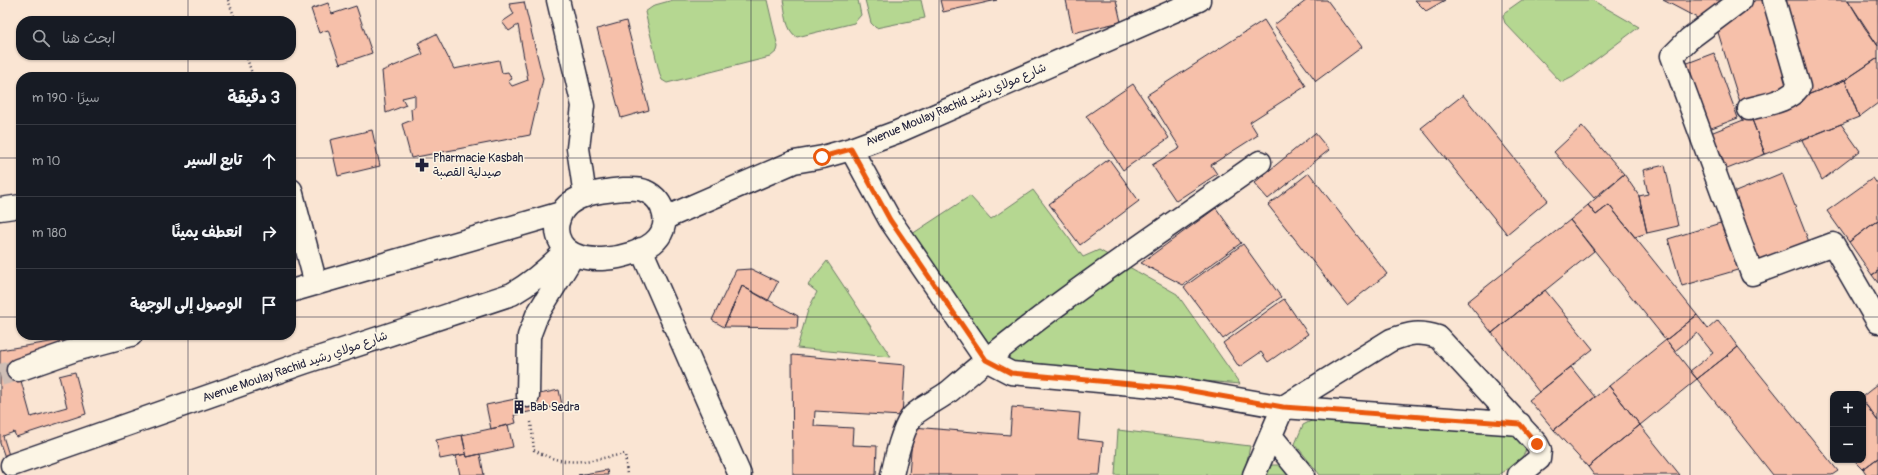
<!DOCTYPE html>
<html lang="ar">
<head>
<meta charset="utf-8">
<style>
	:root { --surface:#171b24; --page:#20242c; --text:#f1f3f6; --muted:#9ea1a6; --line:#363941 }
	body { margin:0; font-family:Pangolin,"Playpen Sans Arabic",sans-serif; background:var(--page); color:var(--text); direction:rtl }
	.controls { position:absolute; right:12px; bottom:12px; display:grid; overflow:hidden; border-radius:8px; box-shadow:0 1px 3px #0004 }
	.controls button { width:36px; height:36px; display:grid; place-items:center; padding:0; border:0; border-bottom:1px solid var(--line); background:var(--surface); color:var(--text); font:20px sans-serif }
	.stop { position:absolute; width:12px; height:12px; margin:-9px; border:3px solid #ea580c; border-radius:50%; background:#fff }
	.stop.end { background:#ea580c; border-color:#fff; box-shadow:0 1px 4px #0008 }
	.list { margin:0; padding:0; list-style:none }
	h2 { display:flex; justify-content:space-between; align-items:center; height:52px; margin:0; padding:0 16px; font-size:17px }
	h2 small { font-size:13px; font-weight:400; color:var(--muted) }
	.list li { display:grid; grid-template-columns:26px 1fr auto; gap:12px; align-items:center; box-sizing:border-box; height:72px; padding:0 16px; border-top:1px solid var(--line) }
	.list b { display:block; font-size:15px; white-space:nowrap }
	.list em { font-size:13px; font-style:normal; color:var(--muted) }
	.icon { flex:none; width:22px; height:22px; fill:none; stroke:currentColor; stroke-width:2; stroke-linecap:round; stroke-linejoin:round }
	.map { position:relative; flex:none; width:1878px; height:475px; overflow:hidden; direction:ltr }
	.search { position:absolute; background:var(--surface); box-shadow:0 1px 3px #0004; left:16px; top:16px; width:280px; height:44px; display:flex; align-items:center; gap:10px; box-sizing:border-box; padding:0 14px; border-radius:16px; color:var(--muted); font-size:15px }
	.panel { position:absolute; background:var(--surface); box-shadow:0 1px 3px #0004; left:16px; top:72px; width:280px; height:268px; border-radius:16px; direction:rtl }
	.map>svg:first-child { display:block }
	.green { fill:#b5d791; stroke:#6c7c66 }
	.building { fill:#f6c0aa; stroke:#22223b }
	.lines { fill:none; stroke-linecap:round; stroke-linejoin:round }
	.minor-tunnel { stroke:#cfbeb5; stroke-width:22; stroke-dasharray:22 11; stroke-linecap:butt }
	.minor-casing { stroke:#22223b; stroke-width:25 }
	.path { stroke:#22223b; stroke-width:2.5; stroke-dasharray:1 3; stroke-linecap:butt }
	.minor { stroke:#fcf5e5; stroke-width:22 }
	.route { stroke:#ea580c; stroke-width:5 }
	.grid { fill:none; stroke:#22223b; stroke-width:1; stroke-opacity:0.55 }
	.labels { text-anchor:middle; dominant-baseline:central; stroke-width:3; stroke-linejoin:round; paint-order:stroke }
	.street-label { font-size:12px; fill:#22223b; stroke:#fcf5e5 }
	.poi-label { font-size:12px; fill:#22223b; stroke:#fcf5e5; text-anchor:start }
</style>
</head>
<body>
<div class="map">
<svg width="1878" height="475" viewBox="0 0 1878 475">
	<rect width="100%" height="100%" fill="#fae5d3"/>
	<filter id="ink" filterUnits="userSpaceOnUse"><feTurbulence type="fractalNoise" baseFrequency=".025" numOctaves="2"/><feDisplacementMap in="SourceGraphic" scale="8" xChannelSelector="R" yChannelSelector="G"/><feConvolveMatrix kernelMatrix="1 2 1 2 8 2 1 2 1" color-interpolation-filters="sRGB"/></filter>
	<g filter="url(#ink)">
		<path class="green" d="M673,0H767L778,47L777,51L770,57L667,83L662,80L660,75L645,12L655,5Z
			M783,0H858L861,15L854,23L797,37C785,30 786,12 783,0Z
			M865,0H921L925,18L876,28L871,23Z
			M1522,0H1592L1639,27L1573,77L1563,82L1560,81L1505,23L1503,17L1505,12Z
			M1033,190L1083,257L1099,250L1177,294L1240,384L1004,364L912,234L970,196L991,219Z
			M827,261L891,357L797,348L808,310L817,292L808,285Z
			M1317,418L1513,435C1544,448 1512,465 1498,475H1320L1295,444L1303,425Z
			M1118,430L1250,446L1244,475H1115Z
			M1272,465H1281L1293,475H1263L1265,471Z"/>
		<path class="building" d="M940,0H997L943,12Z
			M1066,0H1116L1121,22L1073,33Z
			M1307,0H1327L1362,47L1316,81L1274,25Z
			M1415,0H1445L1426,11Z
			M1663,0H1728L1701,20Z
			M1756,0H1762L1789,85L1740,103L1716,26Z
			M1783,0H1848L1878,46V58L1845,80L1805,96Z
			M1848,0H1878V46L1865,28Z
			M524,2L543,79L530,135L411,158L402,124L412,120L411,109L415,107V95L402,98L406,105L386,113L382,71L423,54L418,43L436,34L454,69L499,60L502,73L508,72L512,79L508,81L512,86L528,80L518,25L509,31L502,22L514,14L509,4Z
			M328,3L332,14L356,6L372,53L340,64L328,30L319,33L311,9Z
			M1264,20L1306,86L1250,122L1258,135L1211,165L1217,174L1176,201L1152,165L1180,148L1147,95Z
			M626,21L649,110L621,118L597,29Z
			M1714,53L1738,118L1709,129L1685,64Z
			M1878,58V103L1859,117L1845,80Z
			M1845,80L1859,117L1765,154L1751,117Z
			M1133,84L1169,138L1123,170L1086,116Z
			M1463,95L1548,200L1507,234L1421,128Z
			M1751,117L1765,154L1722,171L1708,134Z
			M1841,124L1860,151L1822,180L1802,140Z
			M1582,126L1624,174L1594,198L1554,152Z
			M372,130L380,166L338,176L330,140Z
			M1315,133L1329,150L1268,199L1254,183Z
			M1109,159L1139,201L1080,245L1049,204Z
			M1665,165L1678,226L1647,233L1639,196L1648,194L1643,170Z
			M1309,173L1387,274L1347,305L1268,205Z
			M1782,173L1809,242L1759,262L1733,193Z
			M1624,174L1639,196L1647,233L1635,237L1609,205L1596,215L1588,205Z
			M1873,178L1878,185V220L1849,242L1827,211Z
			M1588,205L1596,215L1609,205L1697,315L1666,340L1570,220Z
			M1216,208L1241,243L1183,285L1141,263Z
			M1570,220L1594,251L1492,333L1467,302Z
			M1878,220V271L1872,275L1849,242Z
			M1727,221L1741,269L1682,286L1668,239Z
			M1243,244L1281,297L1223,339L1184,287Z
			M751,269L778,282L768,301L742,286L724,327L712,320L736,270Z
			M1878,271V283L1872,275Z
			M742,286L798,316L797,328L724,327Z
			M1545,290L1593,349L1539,392L1492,333Z
			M1284,299L1308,334L1268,362L1261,352L1239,367L1223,343Z
			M1697,315L1708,329L1718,320L1738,347L1697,379L1690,371L1713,353L1697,333L1675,351L1666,340Z
			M69,339L71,349L18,370L31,417L67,407L59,376L75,372L86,414L16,437L14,432L3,436L12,465L11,475L0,443V350Z
			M1666,340L1697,379L1640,425L1609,386Z
			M1738,347L1838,471L1832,475H1773L1697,379Z
			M792,355L905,365L902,416L815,411L814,426L853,428L852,445L877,446L876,475H793Z
			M1571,367L1595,397L1554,430L1529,400Z
			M1878,384V421L1863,401V396Z
			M1609,386L1640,425L1588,467L1554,430Z
			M559,390L562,405L514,415L516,423L491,429L486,405Z
			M1866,405L1878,421V458L1863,469L1854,460H1863V408Z
			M1012,407L1080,413L1078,439L1103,442L1100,475H909L913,427L1010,435Z
			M508,425L513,447L467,457L462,435Z
			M1640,425L1680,475H1594L1588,467Z
			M462,435L466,454L440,459L436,440Z
			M466,454L467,457L480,454L484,475H460L456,456Z
			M1878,458V475H1867L1863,469Z
			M607,470L608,475H578Z"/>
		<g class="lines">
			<path class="minor-tunnel" d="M0,375L18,370"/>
			<g class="minor-casing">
				<path id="minor" d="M558,0L583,106L578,148L585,196
					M1741,0L1689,39L1672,56L1752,274L1833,244L1878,322
					M1749,109C1766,104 1788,102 1799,87L1774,0
					M851,149L890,220L986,360L1011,373L1175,388L1283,407L1254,475
					M624,189C630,189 639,188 645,191C666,200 672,228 653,243C632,259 577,269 561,243C557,236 556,227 559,219C566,194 601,191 624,189Z
					M291,190L316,284
					M0,209L21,206
					M665,218L794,162L823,157L851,149L897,132L1199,0
					M641,249L740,475
					M291,291L561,213
					M18,370L75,350L131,335
					M528,396L529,336L537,315L573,256
					M1271,436L1303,475
					M12,465L303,363L512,294C533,282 549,268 566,250
					M892,475C896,458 901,433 911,418C916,410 942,398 951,390C1047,306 1156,236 1260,162
					M1519,475L1539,459L1540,450L1537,444L1438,337C1419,331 1410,333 1391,340L1283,407L1520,424"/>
			</g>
			<path class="path" d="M228,0L236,21
				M246,55L253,77
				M531,422L534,450C567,469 589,460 625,454L627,475"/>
			<use href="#minor" class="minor"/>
		</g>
	</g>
	<g class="lines" filter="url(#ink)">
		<path class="route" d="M822,157L851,149L890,220L986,360L1011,373L1175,388L1283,407L1520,424L1537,444"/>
	</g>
	<path class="grid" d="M188,0V21M376,0V475M563,0V475M751,0V475M939,0V475M1127,0V475M1315,0V475M1502,0V475M1690,0V475M188,55V77M0,158H21M291,158H1878M0,317H21M291,317H1878M188,335V475"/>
	<defs>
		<g id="pharmacy-bare" transform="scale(1.08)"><path d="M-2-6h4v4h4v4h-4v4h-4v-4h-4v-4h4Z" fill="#22223b" stroke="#fcf5e5" stroke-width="2.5" paint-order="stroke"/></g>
		<g id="building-bare" transform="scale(1.08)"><path d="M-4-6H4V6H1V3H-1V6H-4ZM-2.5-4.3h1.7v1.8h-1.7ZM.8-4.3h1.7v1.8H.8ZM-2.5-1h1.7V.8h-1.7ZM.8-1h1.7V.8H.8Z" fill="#22223b" stroke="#fcf5e5" stroke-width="2.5" paint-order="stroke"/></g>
	</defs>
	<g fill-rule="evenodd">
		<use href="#pharmacy-bare" x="422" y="165"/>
		<use href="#building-bare" x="519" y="407"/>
	</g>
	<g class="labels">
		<g class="street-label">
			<text transform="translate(956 105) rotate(-23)">Avenue Moulay Rachid شارع مولاي رشيد</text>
			<text transform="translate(295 367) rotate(-19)">Avenue Moulay Rachid شارع مولاي رشيد</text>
		</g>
		<g class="poi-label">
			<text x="433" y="158">Pharmacie Kasbah<tspan x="433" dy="14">صيدلية القصبة</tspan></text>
			<text x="530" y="407">Bab Sedra</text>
		</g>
	</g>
</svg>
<div class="controls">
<button>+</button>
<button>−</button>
</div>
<div class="stop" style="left:822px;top:157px"></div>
<div class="stop end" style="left:1537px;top:444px"></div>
<div class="search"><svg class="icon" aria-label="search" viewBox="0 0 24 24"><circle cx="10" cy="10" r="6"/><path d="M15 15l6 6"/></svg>ابحث هنا</div>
<section class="panel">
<h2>3 دقيقة<small>سيرًا · 190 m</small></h2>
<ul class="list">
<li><svg class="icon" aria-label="ahead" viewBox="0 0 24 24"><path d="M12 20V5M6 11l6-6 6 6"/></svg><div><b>تابع السير</b></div><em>10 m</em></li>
<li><svg class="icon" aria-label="right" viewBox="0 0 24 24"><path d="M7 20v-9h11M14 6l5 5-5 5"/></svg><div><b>انعطف يمينًا</b></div><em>180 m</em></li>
<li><svg class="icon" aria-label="arrive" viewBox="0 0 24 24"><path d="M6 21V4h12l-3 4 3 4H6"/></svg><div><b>الوصول إلى الوجهة</b></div></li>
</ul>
</section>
</div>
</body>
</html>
